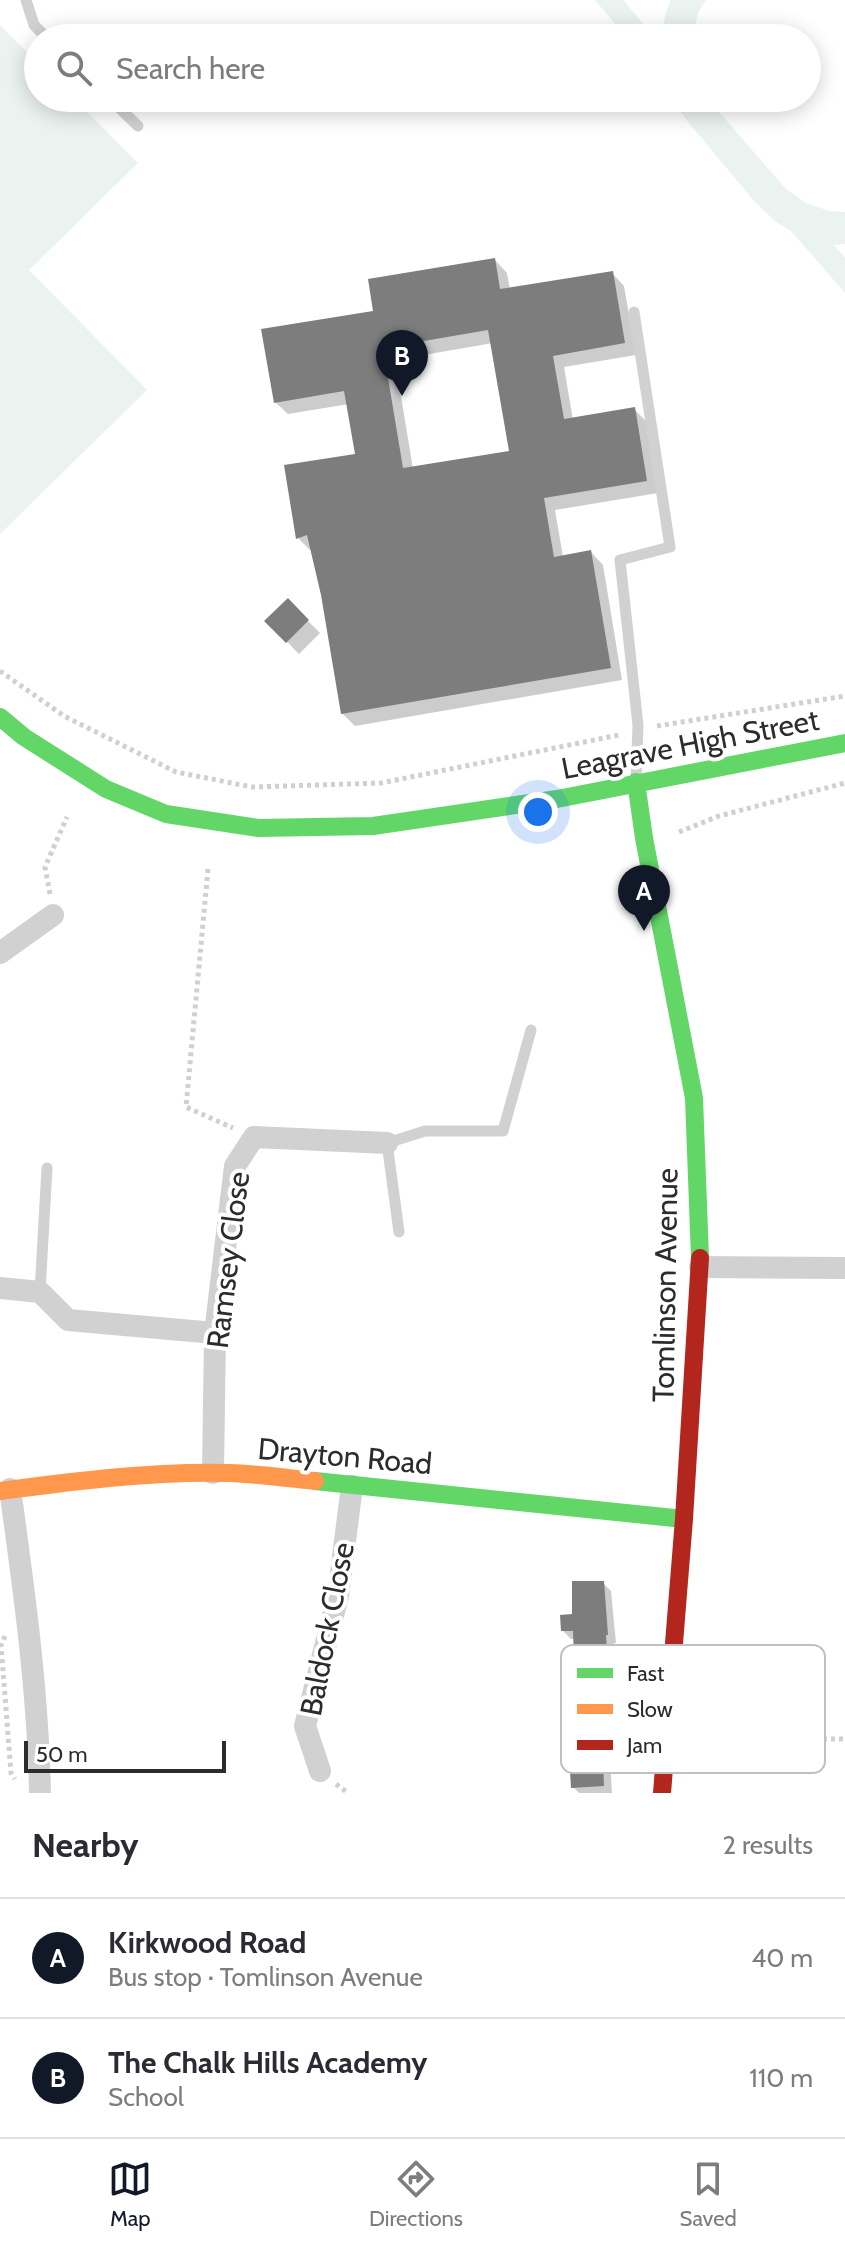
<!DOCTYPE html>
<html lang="en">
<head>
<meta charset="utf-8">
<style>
	:root { --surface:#fff; --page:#f2f2f3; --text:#2b2b33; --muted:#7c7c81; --line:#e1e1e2; --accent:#111827 }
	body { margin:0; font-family:Cabin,sans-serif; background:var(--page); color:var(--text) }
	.scale { position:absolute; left:24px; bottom:20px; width:202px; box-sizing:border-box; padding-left:8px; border:4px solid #2c2c2c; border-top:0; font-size:22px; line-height:28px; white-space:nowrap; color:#2c2c2c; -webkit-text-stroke:6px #fff; paint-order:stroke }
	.you { position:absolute; left:538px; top:812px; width:28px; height:28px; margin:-20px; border:6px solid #fff; border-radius:50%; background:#1a73e8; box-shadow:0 0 0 12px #1a73e833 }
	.badge { display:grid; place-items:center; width:52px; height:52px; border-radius:50%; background:var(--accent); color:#fff; font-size:26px; font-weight:700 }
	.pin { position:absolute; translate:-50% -66px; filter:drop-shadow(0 2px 4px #0008) }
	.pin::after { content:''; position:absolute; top:42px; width:28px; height:24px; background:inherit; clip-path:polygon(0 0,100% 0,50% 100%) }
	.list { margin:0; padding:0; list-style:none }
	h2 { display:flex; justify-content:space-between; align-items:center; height:104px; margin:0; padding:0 32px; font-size:34px }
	h2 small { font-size:26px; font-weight:400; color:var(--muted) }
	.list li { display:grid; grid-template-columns:52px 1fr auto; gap:24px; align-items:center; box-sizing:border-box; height:120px; padding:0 32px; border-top:2px solid var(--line) }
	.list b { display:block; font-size:30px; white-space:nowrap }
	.list p { margin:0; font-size:26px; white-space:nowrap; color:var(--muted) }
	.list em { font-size:26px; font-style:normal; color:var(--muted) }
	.icon { flex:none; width:44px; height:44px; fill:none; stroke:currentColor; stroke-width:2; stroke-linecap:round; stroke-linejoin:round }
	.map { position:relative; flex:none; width:845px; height:1793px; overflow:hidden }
	.search { position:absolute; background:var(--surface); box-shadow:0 4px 20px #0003; left:24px; right:24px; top:24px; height:88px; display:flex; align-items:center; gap:20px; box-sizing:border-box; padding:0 28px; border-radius:44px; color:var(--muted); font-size:30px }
	.sheet { height:344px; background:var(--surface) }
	nav { display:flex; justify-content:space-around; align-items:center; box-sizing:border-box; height:112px; border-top:2px solid var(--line); background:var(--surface); font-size:22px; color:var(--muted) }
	nav a { display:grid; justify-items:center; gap:4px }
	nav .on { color:var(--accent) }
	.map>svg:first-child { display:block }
	.green { fill:#ebf3f1 }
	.shadow { fill:#0003; fill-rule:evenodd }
	.building { fill:#7d7d7d; fill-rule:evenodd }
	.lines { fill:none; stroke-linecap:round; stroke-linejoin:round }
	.path { stroke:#d0d0d0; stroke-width:5; stroke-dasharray:4 4; stroke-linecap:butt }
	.lane { stroke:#d1d1d1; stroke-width:11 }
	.street { stroke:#d1d1d1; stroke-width:22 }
	.fast { stroke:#63d668; stroke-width:18 }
	.slow { stroke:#ff974d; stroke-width:18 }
	.jam { stroke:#b3261e; stroke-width:18 }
	.labels { text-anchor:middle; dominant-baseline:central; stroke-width:8; stroke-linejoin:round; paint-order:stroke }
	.street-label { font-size:30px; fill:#2c2c2c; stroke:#fff }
	.key { fill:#fff; stroke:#c0c0c0; stroke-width:2 }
	.key-label { font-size:22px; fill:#2c2c2c }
</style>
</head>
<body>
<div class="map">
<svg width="845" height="1793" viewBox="0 0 845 1793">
	<rect width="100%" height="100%" fill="#fff"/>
	<path class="green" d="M595,0H623L655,38H627Z
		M671,0H706L698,13L693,38H661L666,12Z
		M0,25L38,63V98H73L138,163L29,270L147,390L0,534Z
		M673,98H707L786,189L806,203L829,211L845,212V244L834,245L845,258V293L791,231L775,221L754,201L684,117Z"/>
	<path class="shadow" d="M495,260L507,273L510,290L612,273L624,286L636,355L564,367L573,420L634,409L647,422L658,493L555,510L563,557L591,552L603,565L622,680L355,726L342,713L323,594L313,549L310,550L298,538L357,456L349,404L288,414L275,402L375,312ZM493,343L511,453L413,469L395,360Z
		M288,601L320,633L299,654L267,621Z
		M603,1583L611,1591L616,1643H614L616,1690H610L613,1743H609L612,1793H579L573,1787L577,1688L575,1639H571L563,1631Z"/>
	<path class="building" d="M495,258L500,289L613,271L625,343L553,356L564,419L635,407L647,481L544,498L554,557L591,550L611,668L341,714L321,595L307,535L296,539L284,465L355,454L344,391L274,403L261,329L373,311L368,279ZM488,330L509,451L403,468L383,348Z
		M288,598L309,620L286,643L264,621Z
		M572,1581H604L608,1635H606L609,1682L603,1683L606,1735L602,1736L604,1786L571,1788L568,1735H573L571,1686H575L573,1631H561L560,1615L572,1614Z"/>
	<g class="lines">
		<path class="path" d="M0,671L64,716L176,772L252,787L381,783L619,735
			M657,726L845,696
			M679,832L719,816L845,783
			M208,869L186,1107L233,1128
			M50,894L45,867L67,817
			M5,1636L1,1645L11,1773L15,1779
			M695,1738L845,1739
			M336,1784L348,1793"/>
		<path class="lane" d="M26,0L34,25L47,38
			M109,98L138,126
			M634,312L670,547L620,560L638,725L636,780
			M399,1232L387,1143L425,1131H503L531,1030
			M40,1292L47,1168"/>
		<path class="street" d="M0,953L53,915
			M700,1267L845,1268
			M0,1288L40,1292L68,1320L215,1333
			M213,1473L215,1333L235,1166L254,1137L387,1143
			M10,1489C24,1590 38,1691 40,1793
			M320,1771L305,1726L338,1596L352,1486"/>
		<path class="fast" d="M0,717L24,737L106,789L166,814L258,828L373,826L557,799L845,743
			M636,782L644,838L694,1098L700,1258
			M315,1481L684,1519"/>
		<path class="slow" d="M0,1491C76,1481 152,1471 229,1473C258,1474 287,1478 315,1481"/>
		<path class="jam" d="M662,1793L684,1519L700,1258"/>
	</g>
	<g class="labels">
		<g class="street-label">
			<text transform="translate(690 744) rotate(-11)">Leagrave High Street</text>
			<text transform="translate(228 1260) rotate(-83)">Ramsey Close</text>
			<text transform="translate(665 1285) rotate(-89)">Tomlinson Avenue</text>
			<text transform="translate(345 1456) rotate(5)">Drayton Road</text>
			<text transform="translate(327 1629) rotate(-79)">Baldock Close</text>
		</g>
	</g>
	<rect x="561" y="1645" width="264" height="128" rx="12" class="key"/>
	<rect x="577" y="1668" width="36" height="10" fill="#63d668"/>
	<rect x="577" y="1704" width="36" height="10" fill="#ff974d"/>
	<rect x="577" y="1740" width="36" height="10" fill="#b3261e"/>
	<g class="key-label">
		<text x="627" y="1681">Fast</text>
		<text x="627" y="1717">Slow</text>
		<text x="627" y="1753">Jam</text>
	</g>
</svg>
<div class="scale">50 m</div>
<div class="you"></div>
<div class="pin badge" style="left:644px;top:931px">A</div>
<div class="pin badge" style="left:402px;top:396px">B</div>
<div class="search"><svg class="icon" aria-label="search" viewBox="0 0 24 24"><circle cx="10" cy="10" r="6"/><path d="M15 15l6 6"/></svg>Search here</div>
</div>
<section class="sheet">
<h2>Nearby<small>2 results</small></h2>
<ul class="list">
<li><span class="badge">A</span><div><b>Kirkwood Road</b><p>Bus stop · Tomlinson Avenue</p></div><em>40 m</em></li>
<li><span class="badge">B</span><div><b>The Chalk Hills Academy</b><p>School</p></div><em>110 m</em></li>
</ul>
</section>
<nav>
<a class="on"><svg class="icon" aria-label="map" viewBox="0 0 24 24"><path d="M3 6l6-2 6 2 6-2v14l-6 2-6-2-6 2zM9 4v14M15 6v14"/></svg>Map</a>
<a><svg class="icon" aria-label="directions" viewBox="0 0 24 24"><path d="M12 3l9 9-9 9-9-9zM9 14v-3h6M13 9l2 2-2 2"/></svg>Directions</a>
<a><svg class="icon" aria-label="saved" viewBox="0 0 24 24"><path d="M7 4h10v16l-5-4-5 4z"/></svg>Saved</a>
</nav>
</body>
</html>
